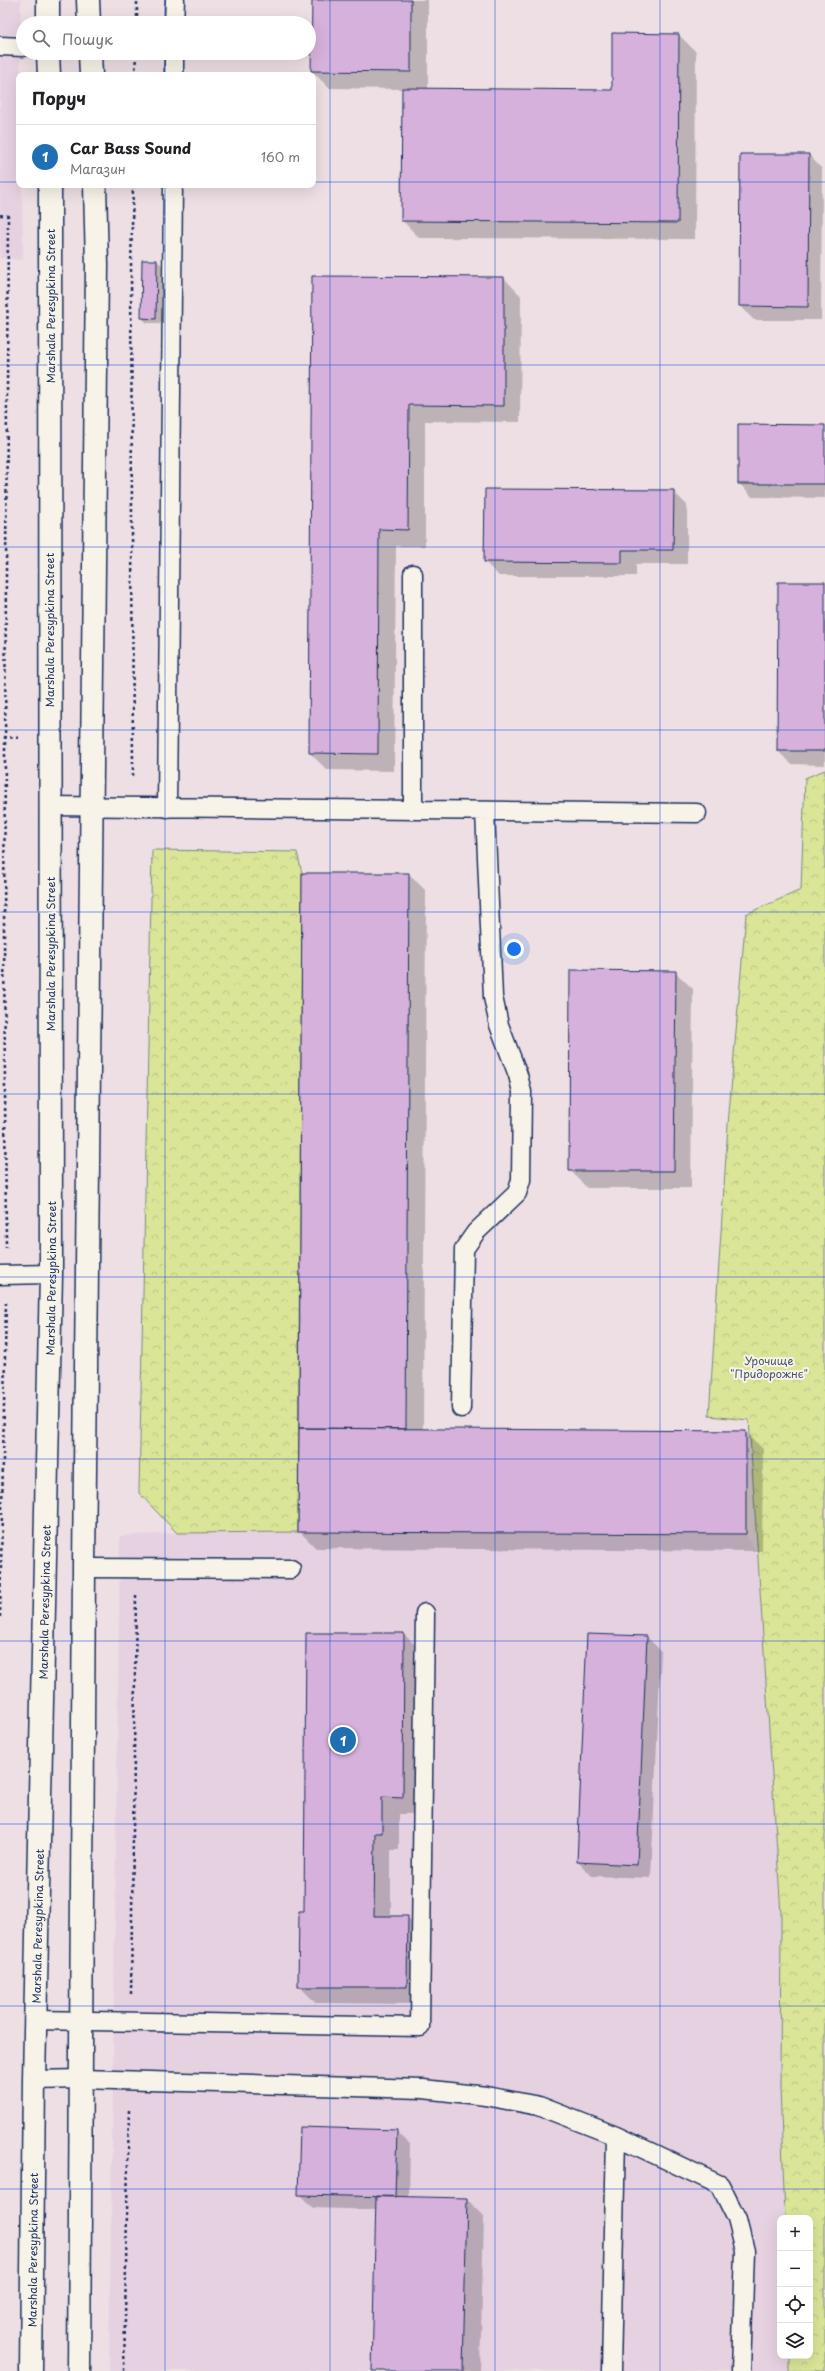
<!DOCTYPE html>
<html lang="uk">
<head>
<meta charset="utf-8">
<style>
	:root { --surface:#fff; --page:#f6f6f6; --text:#202124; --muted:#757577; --line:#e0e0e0; --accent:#1f6fb2 }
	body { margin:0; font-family:"Playpen Sans",sans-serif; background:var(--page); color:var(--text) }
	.controls { position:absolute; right:12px; bottom:12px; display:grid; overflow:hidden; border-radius:8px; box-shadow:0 4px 16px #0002 }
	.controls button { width:36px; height:36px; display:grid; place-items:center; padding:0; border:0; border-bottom:1px solid var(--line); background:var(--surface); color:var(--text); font:20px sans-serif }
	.you { position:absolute; left:514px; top:949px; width:14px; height:14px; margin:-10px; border:3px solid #fff; border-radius:50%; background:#1a73e8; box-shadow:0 0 0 6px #1a73e833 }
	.badge { display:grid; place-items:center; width:26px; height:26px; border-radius:50%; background:var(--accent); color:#fff; font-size:13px; font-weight:700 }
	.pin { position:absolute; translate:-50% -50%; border:2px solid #fff; box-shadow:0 1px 4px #0006 }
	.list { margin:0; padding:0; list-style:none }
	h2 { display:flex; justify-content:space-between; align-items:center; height:52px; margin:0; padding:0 16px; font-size:17px }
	h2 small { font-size:13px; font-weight:400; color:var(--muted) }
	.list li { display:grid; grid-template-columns:26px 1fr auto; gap:12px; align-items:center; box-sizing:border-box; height:64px; padding:0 16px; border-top:1px solid var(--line) }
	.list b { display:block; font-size:15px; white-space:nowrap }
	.list p { margin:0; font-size:13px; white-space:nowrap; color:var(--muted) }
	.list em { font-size:13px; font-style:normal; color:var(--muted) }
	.icon { flex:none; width:22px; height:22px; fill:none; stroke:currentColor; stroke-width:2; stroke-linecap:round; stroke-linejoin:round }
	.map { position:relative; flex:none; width:825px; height:2371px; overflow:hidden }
	.search { position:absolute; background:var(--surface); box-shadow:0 4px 16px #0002; left:16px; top:16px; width:300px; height:44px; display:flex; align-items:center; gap:10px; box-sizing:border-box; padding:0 14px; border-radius:22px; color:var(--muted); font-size:15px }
	.panel { position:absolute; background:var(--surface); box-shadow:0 4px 16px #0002; left:16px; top:72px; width:300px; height:116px; border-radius:8px }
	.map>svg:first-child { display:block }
	.built { fill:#e6d1e1 }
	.forest { fill:url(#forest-crowns); stroke:#7a8a7b }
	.shadow { fill:#0003 }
	.building { fill:#d6b1db; stroke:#1b2f5e }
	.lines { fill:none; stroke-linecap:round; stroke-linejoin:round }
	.service-casing { stroke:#1b2f5e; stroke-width:21 }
	.secondary-casing { stroke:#1b2f5e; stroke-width:25 }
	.path { stroke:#1b2f5e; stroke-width:2.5; stroke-dasharray:3 3; stroke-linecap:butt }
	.service { stroke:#f7f3e8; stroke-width:18 }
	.secondary { stroke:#f7f3e8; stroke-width:22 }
	.grid { fill:none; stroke:#1d4ed8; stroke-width:1; stroke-opacity:0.55 }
	.labels { text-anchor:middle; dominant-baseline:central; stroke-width:4; stroke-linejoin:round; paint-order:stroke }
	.street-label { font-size:11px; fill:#1b2f5e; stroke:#f7f3e8 }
	.park-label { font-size:11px; fill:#41536a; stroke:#f7f3e8 }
</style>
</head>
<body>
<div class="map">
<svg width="825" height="2371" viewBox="0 0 825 2371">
	<defs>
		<pattern id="forest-crowns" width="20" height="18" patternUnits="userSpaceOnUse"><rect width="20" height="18" fill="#dae598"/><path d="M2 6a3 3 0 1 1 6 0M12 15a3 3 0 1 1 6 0" fill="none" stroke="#bac585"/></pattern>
	</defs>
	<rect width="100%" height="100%" fill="#eddfe4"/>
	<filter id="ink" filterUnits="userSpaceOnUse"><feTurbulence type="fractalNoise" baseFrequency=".025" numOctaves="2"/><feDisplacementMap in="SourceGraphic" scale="8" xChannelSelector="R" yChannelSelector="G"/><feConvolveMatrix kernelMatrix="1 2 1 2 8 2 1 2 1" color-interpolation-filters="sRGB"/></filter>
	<g filter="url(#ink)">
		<path class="built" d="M0,0H21L19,185H22L23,260L0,258Z
			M298,1532L746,1534L758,1557L781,1914L780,2087L785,2218H780V2356H789V2371H109L120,1536L177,1533Z"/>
		<path class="forest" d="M825,770V2371H789V2356H810V2218H785L780,2087L781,1914L749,1420L709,1416L728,1125L746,914L801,890L805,778Z
			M152,850L297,852L302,873L298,1532L177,1533L139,1493Z"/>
		<path class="shadow" d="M313,0H428V90L613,91L679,35L696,52L695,239L419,238L402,220L403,89L329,88L312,71Z
			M809,155L822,169L821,320H754L740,306Z
			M157,261L162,265L161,323H147L142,318Z
			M313,277L504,278L521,296L520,422L425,421V546H396L394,771L327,770L310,753Z
			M825,426V498L752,497L739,483Z
			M673,491L687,505V564H636V576H499L485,562Z
			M825,583V765L791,764L778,751Z
			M303,874H409L426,891L423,1430L746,1432L763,1449L762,1551L316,1548L299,1531Z
			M675,972L693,989L691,1188H587L570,1170Z
			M404,1634L421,1651L420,1814H399V1850H391V1917H407L425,1934L424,2004L316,2003L299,1986L305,1912Z
			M647,1637L661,1651L651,1878L592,1876L578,1862Z
			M396,2131L410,2144L409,2198L467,2199L484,2216L480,2371H373L377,2210L313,2208L299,2194Z"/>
		<path class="building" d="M312,0H411V72L311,71Z
			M612,33L679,34L678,223L401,221L402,88L612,90Z
			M740,154H809L808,307L739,306Z
			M142,260H157L156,319L141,318Z
			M312,276L504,277V406L409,405L408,530L379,529L378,754L309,753Z
			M738,424L825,425V484H738Z
			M485,489L674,490L673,550H622V563L484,562Z
			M778,582H825V751H777Z
			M302,873H409L406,1429L299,1428Z
			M570,970L676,971L674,1171H569Z
			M299,1428L746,1431V1534L298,1532Z
			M306,1633H404L403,1798L382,1797V1833H375L374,1916H408L407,1987H298L299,1911H304Z
			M587,1634L647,1636L637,1865L577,1862Z
			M300,2127L397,2130L395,2197L298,2195Z
			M376,2196L467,2198L463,2371H372Z"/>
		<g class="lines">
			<g class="service-casing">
				<path id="service" d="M174,23L175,0
					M0,46L23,47
					M174,75V53
					M50,806L697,813
					M167,808L173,185
					M413,810V574
					M0,1275L51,1274
					M461,1408L464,1249L476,1232L517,1193L521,1180L522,1092L518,1075L499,1025L493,997L485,811
					M84,1568L291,1569
					M35,2020L420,2027L425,1613
					M34,2080L81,2079L423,2089L486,2096L539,2106L616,2136L720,2185L737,2219L745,2251L741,2371
					M611,2371L616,2136"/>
			</g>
			<g class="secondary-casing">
				<g id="secondary">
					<path d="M48,0V23"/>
					<path d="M88,0L89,23"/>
					<path d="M48,53L49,75"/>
					<path d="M90,53L91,75"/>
					<path id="s1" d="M31,2371L34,2080L51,1274L50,185"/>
					<path d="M79,2371L84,1568L97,265L95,185"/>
				</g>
			</g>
			<path class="path" d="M137,23V0
				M135,75L136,53
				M133,185L131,265L133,779
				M0,215L8,216L4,931L6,1248
				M4,737L22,738
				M0,1617L6,1301
				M131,1994L136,1595
				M124,2371L129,2107"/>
			<use href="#service" class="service"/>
			<use href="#secondary" class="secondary"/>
		</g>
	</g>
	<path class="grid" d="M165,0V23M330,0V2371M495,0V2371M660,0V2371M165,53V75M0,182H19M313,182H825M165,185V2371M0,365H825M0,547H825M0,730H825M0,912H825M0,1094H825M0,1277H825M0,1459H825M0,1641H825M0,1824H825M0,2006H825M0,2189H825"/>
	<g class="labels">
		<g class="street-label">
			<text transform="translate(50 306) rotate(-90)">Marshala Peresypkina Street</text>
			<text transform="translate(49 630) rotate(-90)">Marshala Peresypkina Street</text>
			<text transform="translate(50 954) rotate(-90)">Marshala Peresypkina Street</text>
			<text stroke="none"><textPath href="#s1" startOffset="1093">Marshala Peresypkina Street</textPath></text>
			<text stroke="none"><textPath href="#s1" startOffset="769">Marshala Peresypkina Street</textPath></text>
			<text stroke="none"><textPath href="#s1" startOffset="445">Marshala Peresypkina Street</textPath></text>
			<text stroke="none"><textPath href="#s1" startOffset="121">Marshala Peresypkina Street</textPath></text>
		</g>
		<g class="park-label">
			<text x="769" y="1360">Урочище<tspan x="769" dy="13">"Придорожнє"</tspan></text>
		</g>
	</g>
</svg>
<div class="controls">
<button>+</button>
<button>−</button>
<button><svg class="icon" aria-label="locate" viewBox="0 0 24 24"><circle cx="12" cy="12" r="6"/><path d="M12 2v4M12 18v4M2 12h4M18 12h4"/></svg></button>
<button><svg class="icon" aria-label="layers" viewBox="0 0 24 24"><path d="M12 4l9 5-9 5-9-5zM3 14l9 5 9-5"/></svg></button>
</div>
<div class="you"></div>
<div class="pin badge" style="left:343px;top:1740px">1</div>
<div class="search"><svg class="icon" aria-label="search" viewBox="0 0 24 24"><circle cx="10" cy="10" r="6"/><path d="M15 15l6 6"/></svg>Пошук</div>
<section class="panel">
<h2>Поруч<small></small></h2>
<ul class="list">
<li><span class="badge">1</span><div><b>Car Bass Sound</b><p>Магазин</p></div><em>160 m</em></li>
</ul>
</section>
</div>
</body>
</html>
